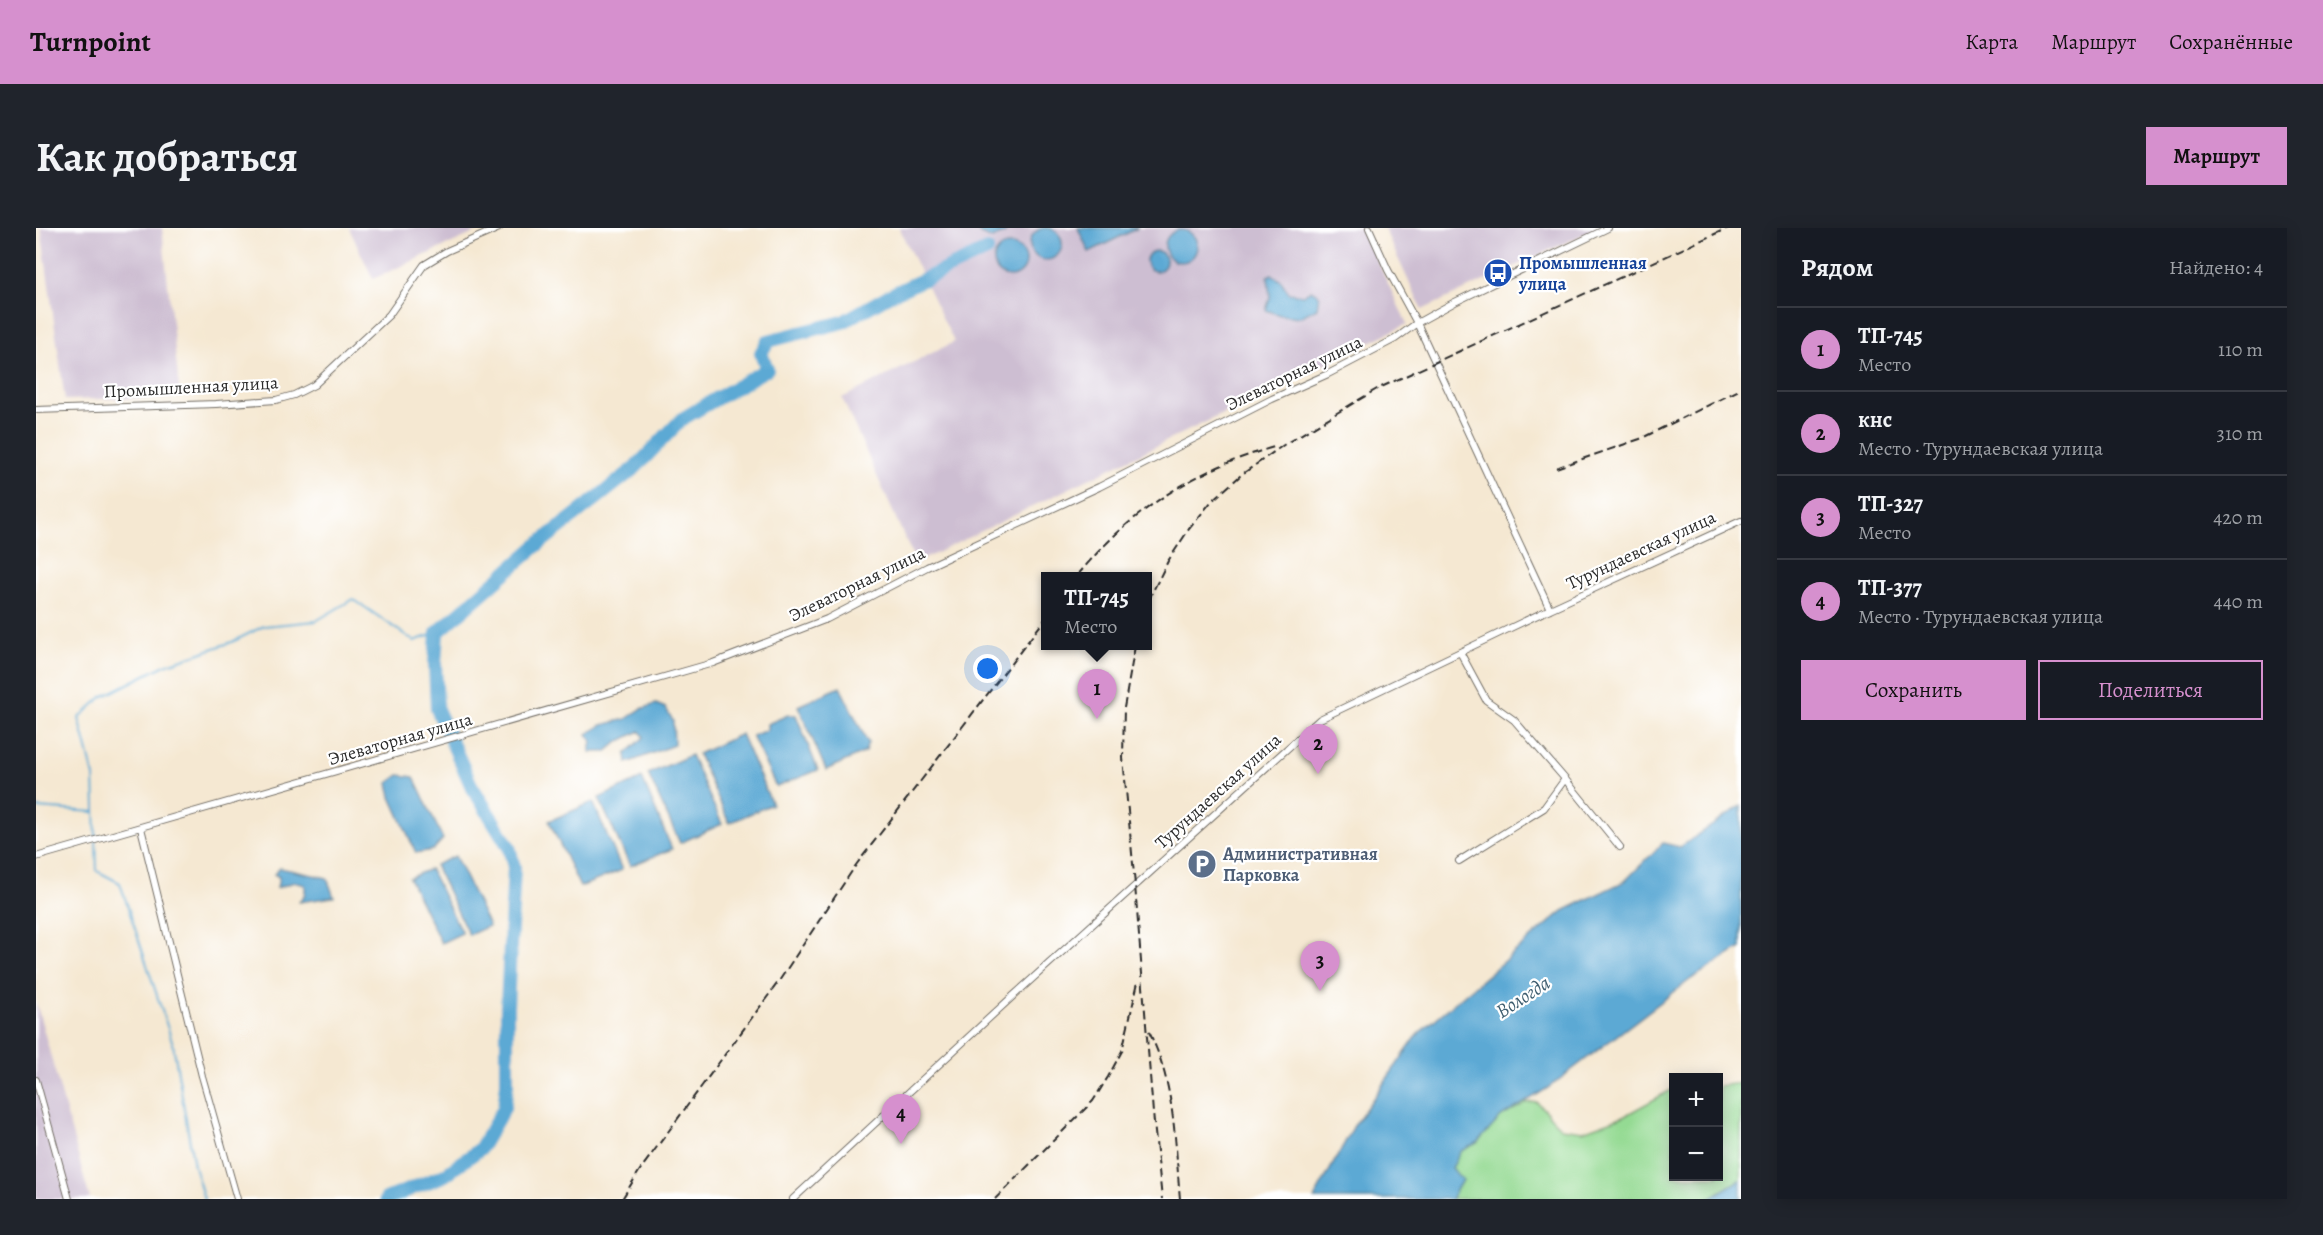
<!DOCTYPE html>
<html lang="ru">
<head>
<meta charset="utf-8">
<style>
	:root { --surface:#171b24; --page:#20242c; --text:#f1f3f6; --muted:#9ea1a6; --line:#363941; --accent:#d690ce }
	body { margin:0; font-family:Alegreya,serif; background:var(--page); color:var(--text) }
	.controls { position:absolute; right:18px; bottom:18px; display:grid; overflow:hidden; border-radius:0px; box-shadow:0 3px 15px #0003 }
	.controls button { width:54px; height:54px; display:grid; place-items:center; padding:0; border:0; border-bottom:2px solid var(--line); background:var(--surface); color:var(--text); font:30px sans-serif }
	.you { position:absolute; left:952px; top:441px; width:21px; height:21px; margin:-15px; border:4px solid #fff; border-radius:50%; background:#1a73e8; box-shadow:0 0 0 9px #1a73e833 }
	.badge { display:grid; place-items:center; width:39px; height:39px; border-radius:50%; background:var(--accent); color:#111; font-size:20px; font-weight:700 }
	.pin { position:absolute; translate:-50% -50px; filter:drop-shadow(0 2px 3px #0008) }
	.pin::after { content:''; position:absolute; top:32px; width:21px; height:18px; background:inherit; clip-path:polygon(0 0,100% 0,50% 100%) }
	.popup { position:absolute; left:1005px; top:344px; width:111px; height:78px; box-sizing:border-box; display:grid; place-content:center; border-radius:0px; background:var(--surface); filter:drop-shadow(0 2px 4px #0005); font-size:20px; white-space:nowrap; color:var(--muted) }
	.popup b { font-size:22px; color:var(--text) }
	.popup::after { content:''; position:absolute; left:50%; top:100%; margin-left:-12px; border:12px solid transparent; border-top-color:var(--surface) }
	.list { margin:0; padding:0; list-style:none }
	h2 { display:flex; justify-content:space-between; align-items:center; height:78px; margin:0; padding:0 24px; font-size:26px }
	h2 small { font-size:20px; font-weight:400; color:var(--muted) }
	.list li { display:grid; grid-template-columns:39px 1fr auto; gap:18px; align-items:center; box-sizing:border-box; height:84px; padding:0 24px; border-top:2px solid var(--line) }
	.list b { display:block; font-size:22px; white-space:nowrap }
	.list p { margin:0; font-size:20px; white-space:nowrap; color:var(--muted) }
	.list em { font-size:20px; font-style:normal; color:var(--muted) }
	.actions { display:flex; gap:12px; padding:18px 24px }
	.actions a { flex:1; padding:14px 0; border:2px solid var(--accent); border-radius:0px; text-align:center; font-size:21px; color:var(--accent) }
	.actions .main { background:var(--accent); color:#111 }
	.map { position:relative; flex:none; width:1705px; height:971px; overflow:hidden; border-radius:0px }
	header { display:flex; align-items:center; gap:36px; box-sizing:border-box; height:84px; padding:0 30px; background:var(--accent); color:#111 }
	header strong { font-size:28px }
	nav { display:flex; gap:33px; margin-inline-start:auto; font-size:21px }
	.intro { display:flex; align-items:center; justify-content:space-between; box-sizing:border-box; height:144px; padding:0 36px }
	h1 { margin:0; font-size:42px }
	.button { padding:15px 27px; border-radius:0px; background:var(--accent); color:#111; font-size:21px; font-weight:700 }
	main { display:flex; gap:36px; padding:0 36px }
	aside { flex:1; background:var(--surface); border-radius:0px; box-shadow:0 3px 15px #0003 }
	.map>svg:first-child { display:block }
	.industrial { fill:#cdbed2 }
	.green { fill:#94da93; stroke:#60825f; stroke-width:1.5 }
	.water { fill:#5ba9d4; stroke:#436a80; stroke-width:1.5 }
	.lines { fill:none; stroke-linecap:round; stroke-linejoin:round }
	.stream { stroke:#5ba9d4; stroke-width:2 }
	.river { stroke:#5ba9d4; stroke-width:14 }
	.street-casing { stroke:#726d65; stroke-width:8 }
	.street { stroke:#fff; stroke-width:6 }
	.rail { stroke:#2b2b2b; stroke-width:2; stroke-dasharray:9 4.5; stroke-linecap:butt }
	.labels { text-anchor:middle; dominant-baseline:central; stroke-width:4.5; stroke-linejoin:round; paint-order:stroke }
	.transit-label { font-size:18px; font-weight:bold; fill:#164399; stroke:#fff; text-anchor:start }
	.street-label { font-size:18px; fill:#2b2b2b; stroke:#fff }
	.service-label { font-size:18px; font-weight:bold; fill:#4e5e75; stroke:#fff; text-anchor:start }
	.water-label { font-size:20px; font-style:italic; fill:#3e5d6f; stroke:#fff }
</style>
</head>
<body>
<header>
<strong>Turnpoint</strong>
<nav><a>Карта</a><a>Маршрут</a><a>Сохранённые</a></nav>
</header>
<div class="intro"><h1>Как добраться</h1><a class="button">Маршрут</a></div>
<main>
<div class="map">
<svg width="1705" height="971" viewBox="0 0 1705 971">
	<rect width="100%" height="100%" fill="#fff"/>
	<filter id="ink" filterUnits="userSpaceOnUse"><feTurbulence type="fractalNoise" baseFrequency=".0167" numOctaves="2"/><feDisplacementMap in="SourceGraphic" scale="12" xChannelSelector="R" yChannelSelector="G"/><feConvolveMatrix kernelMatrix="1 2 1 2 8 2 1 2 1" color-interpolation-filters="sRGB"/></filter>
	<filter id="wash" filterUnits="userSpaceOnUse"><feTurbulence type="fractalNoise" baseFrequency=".008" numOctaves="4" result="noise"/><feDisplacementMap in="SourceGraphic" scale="24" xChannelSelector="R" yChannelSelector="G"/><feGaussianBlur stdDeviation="1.35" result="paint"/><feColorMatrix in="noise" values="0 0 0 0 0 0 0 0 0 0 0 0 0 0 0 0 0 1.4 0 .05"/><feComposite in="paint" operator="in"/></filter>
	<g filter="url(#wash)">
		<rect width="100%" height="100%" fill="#f5e8d2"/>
		<path class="industrial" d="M5,0H126L144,169L29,172Z
			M313,0H449L337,51Z
			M863,0H1326L1371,96L880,335L806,170L918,114Z
			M1348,0H1561L1386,82Z
			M0,774L54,971H0Z"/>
		<path class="green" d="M1705,855V951L1672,971H1415L1426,952L1416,940L1425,923L1441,915L1465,889L1489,875L1501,874L1525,900L1547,903L1588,888L1637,861L1638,948H1682L1683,858Z"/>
		<path class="water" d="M941,0H972L968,6L956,11L944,6Z
			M1042,0H1102L1053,24Z
			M994 16a16 16 0 1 1 32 0a16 16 0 1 1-32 0Z
			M1129 18a16 16 0 1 1 32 0a16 16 0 1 1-32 0Z
			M958 33a16 16 0 1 1 32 0a16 16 0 1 1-32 0Z
			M1110 33a10 10 0 1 1 20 0a10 10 0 1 1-20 0Z
			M1236,46L1245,53L1253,65L1267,67L1275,62L1283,67L1281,80L1264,89L1244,87L1230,82L1234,70L1232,48Z
			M804,459L832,515L829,524L790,542L762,478Z
			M620,476L630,480L637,493L638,517L591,535L590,526L608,509L604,503L582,514L570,524H554L556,513L551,506L566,497L590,491L605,481Z
			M752,487H760L782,542L740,559L716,508L731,502V496Z
			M705,506L736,576L693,595L662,526Z
			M655,527L686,596L644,615L612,546Z
			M363,547L378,549L407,611L397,622L380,625L355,569L352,555Z
			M606,550L636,621L594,638L563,570Z
			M557,574L586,642L544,659L513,593Z
			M1705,578V720L1655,751L1512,860L1465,889L1441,915L1425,923L1416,940L1426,952L1415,971H1278L1319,896L1383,805L1527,683L1589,653L1627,615L1644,619Z
			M419,628L453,698L433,707L399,637Z
			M244,640L291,650L298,669L263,674L269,666V657L258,654L241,660L243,649L238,646Z
			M394,641L426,705L405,715L373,650Z
			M1705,951V971H1672Z"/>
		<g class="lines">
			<path class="stream" d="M0,580L59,584
				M168,971L158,938L137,816L84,655L61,643L58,548L43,490L66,469L129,437L196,414L228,398L280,393L317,371L378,413L401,405"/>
			<path class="river" d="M350,971L409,947L444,921L468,880L471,856V779L478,639L473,619L435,557L401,481L399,436L401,405L499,319L599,240L646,191L731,141L725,125L732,113L807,94L852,68L951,22"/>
		</g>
	</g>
	<g filter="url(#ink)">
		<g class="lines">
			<g class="street-casing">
				<path id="street" d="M1333,0L1352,42L1381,95L1514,381
					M0,182L180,176L240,172L258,167L278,157L353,87L388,37L411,23L463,0
					M1424,424L1450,472L1478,492L1529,551L1584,619
					M105,600L166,848L201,971
					M0,629L677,435L791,391L891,339L1063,259L1236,171L1292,146L1359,111L1381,95L1419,74L1572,0
					M1423,633L1508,580L1529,551
					M0,852L33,971
					M757,971L976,769L1284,491L1514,381L1705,293"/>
			</g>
			<use href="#street" class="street"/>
			<path class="rail" d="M1520,240L1604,211L1705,161
				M1041,348C1094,283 1157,242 1238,219
				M1112,373L1132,333L1153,301L1175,274L1205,247L1249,216L1341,161L1692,0
				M1099,418L1088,480L1087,530L1099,657L1117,885L1126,971
				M1113,804C1139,855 1139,915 1144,971
				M586,971L604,942L743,753L820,637L1010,390
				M959,971L1057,873L1072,849L1086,823L1102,754"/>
		</g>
	</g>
	<defs>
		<g id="bus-disc" transform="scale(1.5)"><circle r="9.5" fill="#1a4fb4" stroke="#fff"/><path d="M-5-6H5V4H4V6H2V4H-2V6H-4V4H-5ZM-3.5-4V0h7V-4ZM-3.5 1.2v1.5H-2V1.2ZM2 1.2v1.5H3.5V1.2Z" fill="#fff"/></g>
		<g id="parking-disc" transform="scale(1.5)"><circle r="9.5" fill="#5c6f8a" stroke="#fff"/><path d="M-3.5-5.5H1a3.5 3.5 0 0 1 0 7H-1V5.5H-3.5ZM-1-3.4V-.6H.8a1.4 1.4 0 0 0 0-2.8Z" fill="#fff"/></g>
	</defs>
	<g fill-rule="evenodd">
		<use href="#bus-disc" x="1462" y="45"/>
		<use href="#parking-disc" x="1166" y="636"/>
	</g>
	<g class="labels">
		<g class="transit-label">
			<text x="1483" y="35">Промышленная<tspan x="1483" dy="21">улица</tspan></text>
		</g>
		<g class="street-label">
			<text transform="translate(1258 145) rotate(-26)">Элеваторная улица</text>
			<text transform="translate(155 159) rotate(-3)">Промышленная улица</text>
			<text transform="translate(1605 322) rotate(-25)">Турундаевская улица</text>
			<text transform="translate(821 356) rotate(-26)">Элеваторная улица</text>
			<text transform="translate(364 511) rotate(-16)">Элеваторная улица</text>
			<text transform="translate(1182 563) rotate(-42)">Турундаевская улица</text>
		</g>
		<g class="service-label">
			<text x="1187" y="626">Административная<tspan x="1187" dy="21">Парковка</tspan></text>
		</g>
		<g class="water-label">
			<text transform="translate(1487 769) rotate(-33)">Вологда</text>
		</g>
	</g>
</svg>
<div class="controls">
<button>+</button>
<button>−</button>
</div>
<div class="you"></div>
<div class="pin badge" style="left:1061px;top:491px">1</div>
<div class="popup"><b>ТП-745</b>Место</div>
<div class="pin badge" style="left:1282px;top:546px">2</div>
<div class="pin badge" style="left:1284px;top:763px">3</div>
<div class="pin badge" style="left:865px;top:916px">4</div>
</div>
<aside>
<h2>Рядом<small>Найдено: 4</small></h2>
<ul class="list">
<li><span class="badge">1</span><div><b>ТП-745</b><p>Место</p></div><em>110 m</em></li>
<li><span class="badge">2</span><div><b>кнс</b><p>Место · Турундаевская улица</p></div><em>310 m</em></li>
<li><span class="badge">3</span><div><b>ТП-327</b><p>Место</p></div><em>420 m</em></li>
<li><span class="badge">4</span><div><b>ТП-377</b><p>Место · Турундаевская улица</p></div><em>440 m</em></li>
</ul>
<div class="actions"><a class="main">Сохранить</a><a>Поделиться</a></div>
</aside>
</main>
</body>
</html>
